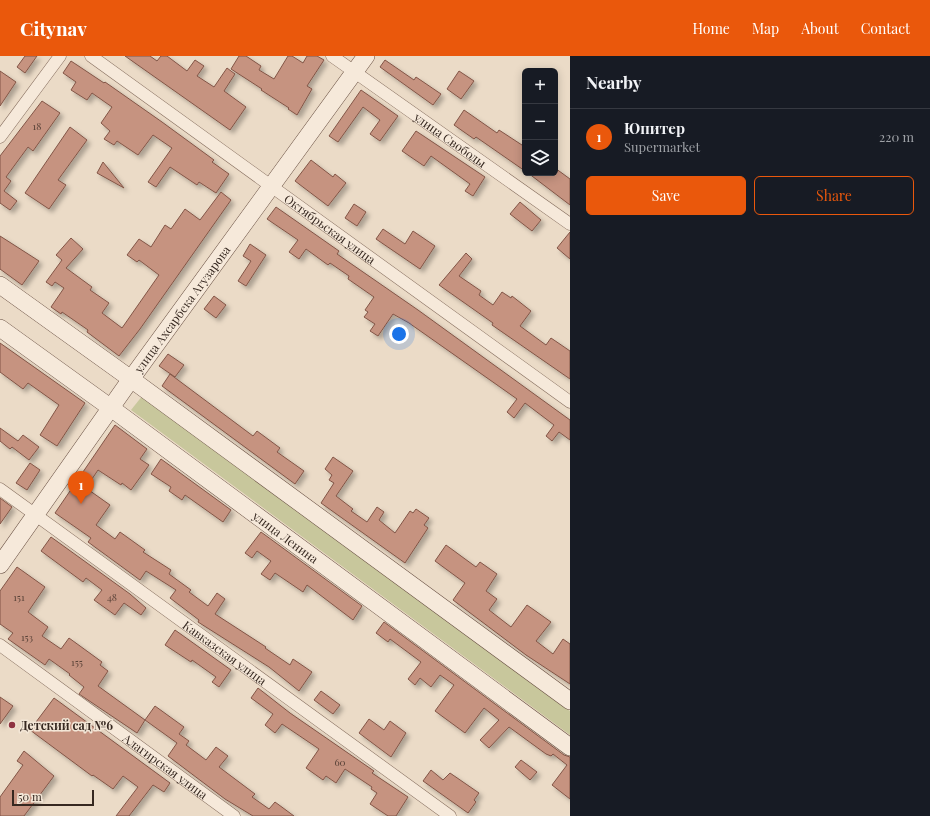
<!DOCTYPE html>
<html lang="en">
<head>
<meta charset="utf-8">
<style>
	:root { --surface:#171b24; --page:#20242c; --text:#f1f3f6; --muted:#9ea1a6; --line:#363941; --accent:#ea580c }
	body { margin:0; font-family:"Playfair Display",serif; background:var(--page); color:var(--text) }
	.controls { position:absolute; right:12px; top:12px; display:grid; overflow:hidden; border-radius:6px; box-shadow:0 2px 10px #0003 }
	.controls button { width:36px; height:36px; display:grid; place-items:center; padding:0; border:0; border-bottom:1px solid var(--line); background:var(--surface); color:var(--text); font:20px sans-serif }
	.scale { position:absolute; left:12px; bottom:10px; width:82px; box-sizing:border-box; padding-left:4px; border:2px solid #362820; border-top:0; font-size:11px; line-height:14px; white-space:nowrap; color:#362820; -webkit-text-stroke:3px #f3e6d6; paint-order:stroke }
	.you { position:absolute; left:399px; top:278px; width:14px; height:14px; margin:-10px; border:3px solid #fff; border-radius:50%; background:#1a73e8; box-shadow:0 0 0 6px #1a73e833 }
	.badge { display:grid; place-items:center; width:26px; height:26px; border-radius:50%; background:var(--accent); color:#fff; font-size:13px; font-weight:700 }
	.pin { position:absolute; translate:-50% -33px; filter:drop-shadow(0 1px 2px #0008) }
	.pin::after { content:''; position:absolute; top:21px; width:14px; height:12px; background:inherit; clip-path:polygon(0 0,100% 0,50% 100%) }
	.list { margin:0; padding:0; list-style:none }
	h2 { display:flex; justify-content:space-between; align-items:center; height:52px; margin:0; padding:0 16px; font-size:17px }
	h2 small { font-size:13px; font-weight:400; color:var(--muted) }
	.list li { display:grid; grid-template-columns:26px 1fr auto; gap:12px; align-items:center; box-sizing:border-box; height:56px; padding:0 16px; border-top:1px solid var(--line) }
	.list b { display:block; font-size:15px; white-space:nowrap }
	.list p { margin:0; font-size:13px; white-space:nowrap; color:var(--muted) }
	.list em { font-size:13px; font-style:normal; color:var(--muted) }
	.actions { display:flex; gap:8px; padding:12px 16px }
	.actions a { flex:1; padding:9px 0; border:1px solid var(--accent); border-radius:6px; text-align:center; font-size:14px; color:var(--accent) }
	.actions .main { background:var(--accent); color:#fff }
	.icon { flex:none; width:22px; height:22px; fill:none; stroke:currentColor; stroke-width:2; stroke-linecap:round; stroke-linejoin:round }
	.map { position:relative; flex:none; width:570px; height:760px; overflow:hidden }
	header { display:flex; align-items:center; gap:24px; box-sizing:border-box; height:56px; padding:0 20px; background:var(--accent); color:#fff }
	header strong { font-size:19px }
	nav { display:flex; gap:22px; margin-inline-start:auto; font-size:14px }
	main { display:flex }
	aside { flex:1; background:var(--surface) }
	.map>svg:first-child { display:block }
	.green { fill:#c8c79c }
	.building { fill:#c69380; stroke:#825546; filter:url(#shadow) }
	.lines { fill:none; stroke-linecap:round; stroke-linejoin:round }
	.street-casing { stroke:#856d5e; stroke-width:13 }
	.secondary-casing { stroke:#674e41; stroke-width:18 }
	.street { stroke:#f6e9da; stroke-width:12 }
	.secondary { stroke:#f6e9da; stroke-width:17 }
	.poi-dot { fill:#8f3341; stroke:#f3e6d6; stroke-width:1.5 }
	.labels { text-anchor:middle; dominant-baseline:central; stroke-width:3; stroke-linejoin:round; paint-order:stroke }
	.number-label { font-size:10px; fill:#5a4338 }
	.street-label { font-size:12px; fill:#362820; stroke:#f3e6d6 }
	.poi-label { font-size:12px; font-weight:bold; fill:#362820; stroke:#f3e6d6; text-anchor:start }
</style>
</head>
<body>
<header>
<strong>Citynav</strong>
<nav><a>Home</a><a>Map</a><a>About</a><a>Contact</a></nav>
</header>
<main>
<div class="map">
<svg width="570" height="760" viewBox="0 0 570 760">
	<defs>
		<filter id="shadow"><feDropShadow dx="3.5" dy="3.5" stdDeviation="2" flood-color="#0004"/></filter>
	</defs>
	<rect width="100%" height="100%" fill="#ebdbc7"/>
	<path class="green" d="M143,339L570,655V679L131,354Z"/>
	<path class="building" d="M25,0H37L25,17L17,11Z
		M125,0H150L157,5L161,0H167L187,15L195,4L204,10L197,20L214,31L227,12L235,18L224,35L246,51L230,74Z
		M239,0H246L261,10L259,14L274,23L288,0H292L303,7L307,0H317L324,4L307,30L312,33L297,59L288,53L289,52L261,34L262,33L231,13Z
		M385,4L414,24L416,21L441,38L433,49L380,11Z
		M71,5L104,27L105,26L162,66L214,104L212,106L229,118L216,137L199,126L197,129L170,111L156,131L148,126L172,92L153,79L138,99L117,85L114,89L104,83L110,75L101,67L112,51L92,37L87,44L71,34L76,26L63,17Z
		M0,15L16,26L0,50Z
		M459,15L474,25L461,43L447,33Z
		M361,34L398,60L380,85L370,78L380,64L363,51L338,86L329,80Z
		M42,45L60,57L33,95L28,91L6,121L11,125L4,135L17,145L10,154L0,147V100Z
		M464,54L497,77L499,74L525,91V115L476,81L474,83L454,69Z
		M70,71L87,84L58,124L66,129L49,153L25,137Z
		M416,75L485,121L473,140L465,135L470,128L431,100L424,110L402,95Z
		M311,104L333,121L335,118L346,127L328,150L295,125Z
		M103,106L124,132L97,117Z
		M555,112L570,123V149L528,117H555Z
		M221,136L231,144L140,273L119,300L87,276L88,274L62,256L61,258L51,251L64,232L55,226L52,230L46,226L62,204L56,199L71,182L83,193L66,212L92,231L90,234L109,247L102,257L122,272L159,219L139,204L137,206L127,199L139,183L151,191L165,169L171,173L185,153L200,164Z
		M520,146L541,164L532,175L510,158Z
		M354,148L366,156L357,170L345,162Z
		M276,151L339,195L337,198L418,254L570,364V384L559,376L552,385L546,380L554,369L525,347L514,362L507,356L517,343L409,267L393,258L378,280L370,275L375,268L364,261L368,256L365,254L374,241L348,223L349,220L330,207L328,209L306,193L299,203L289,196L298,184L267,163Z
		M383,173L405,188L413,175L435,190L420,213L376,183Z
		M570,176V203L557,192Z
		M0,180L39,205L22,229L0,213Z
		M250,188L266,199L246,230L238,225L251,205L243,200Z
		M466,197L472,203L459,220L481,235L479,239L493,249L502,236L511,242L512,240L531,255L520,270L546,289L551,282L570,295V323L492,269L493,267L439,229Z
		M214,240L226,249L216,262L204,253Z
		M0,287L85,347L57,390L40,379L59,349L28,327L23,333L0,316Z
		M168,298L184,309L175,321L159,310Z
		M170,318L253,380L257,375L280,392L277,396L304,415L295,428L162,330Z
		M115,369L147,393L140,403L149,409L131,434L122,427L121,429L98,414L86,432L110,449L96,469L115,483L120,476L145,494L143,496L171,514L169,518L191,534L189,536L208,550L217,537L225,543L215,558L266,591L265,592L290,609L293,603L312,616L299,635L269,611L198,566L199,564L170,542L176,534L146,515L140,524L88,486L91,482L55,457Z
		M0,372L18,385L23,379L39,391L29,404L12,391L10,393L0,385Z
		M333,401L353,415L336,440L353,453L351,455L367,466L377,451L384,456L379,464L395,477L410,455L413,457L416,453L429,462L424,469L428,472L405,507L321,447L334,427L329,424L332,419L325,413Z
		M161,403L231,454L223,466L185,439L182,444L169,435L171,431L151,418Z
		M30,407L40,414L27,434L16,427Z
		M0,442L12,451L0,468Z
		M261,476L362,550L353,564L307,529L303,536L275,517L270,524L261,518L271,505L257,495L252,502L245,497Z
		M51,481L130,538L146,552L141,559L124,547L115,559L94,544L102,534L86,522L83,526L41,495Z
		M446,489L476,511L480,506L497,518L486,535L497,543L489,554L511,571L527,549L551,566L536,585L553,598L563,583L570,588V628L526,599L453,544L465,527L435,505Z
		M17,511L45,531L28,556L48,571L42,580L61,593L69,582L102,606L100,609L108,615L98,630L145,664L137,677L79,638L84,631L69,619L70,618L49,603L45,609L8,583L13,577L0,568V535Z
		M384,566L564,699L570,701V743L552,729L567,709L553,698L551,700L546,698L509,671L489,692L480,684L499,664L484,652L465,677L435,655L454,629L440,619L431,631L420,622L415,629L408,623L421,606L390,583L388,586L376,577Z
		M175,574L231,614L219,631L212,626L216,621L192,604L191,606L165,589Z
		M258,632L290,657L374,715L372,717L408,741L396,760H388L370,748L377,737L371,733L372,731L345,713L336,727L326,720L323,724L306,712L319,693L282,668L275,677L265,669L273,658L251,642Z
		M321,635L340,649L333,658L314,644Z
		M0,641L13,650L0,668Z
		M54,642L170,727L164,736L153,729L129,760H116L138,731L123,720L113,733L93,719L92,720L30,674Z
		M155,650L184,671L179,678L189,685L186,689L206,704L216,691L228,700L219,711L255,738L252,741L269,753L275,746L294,760H253L225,743L168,700L177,687L145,664Z
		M369,663L384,674L390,665L406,677L391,701L359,677Z
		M24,695L54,720L24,760H0V741L23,709L17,705Z
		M521,704L537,716L530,724L515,711Z
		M431,714L443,724L450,717L479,737L474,744L476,746L468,757L423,725Z"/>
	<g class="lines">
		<g class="street-casing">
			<g id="street">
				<path id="s1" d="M91,0L570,346"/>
				<path id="s2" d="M332,0L570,168"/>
				<path d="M0,81L60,0"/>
				<path id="s3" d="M0,433L450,760"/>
				<path id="s4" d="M0,589L234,760"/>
			</g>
		</g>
		<g class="secondary-casing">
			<g id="secondary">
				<path d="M0,229L131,323L570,645"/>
				<path id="s5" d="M0,272L111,352L570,691"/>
				<path id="s6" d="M0,509L131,323L366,0"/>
			</g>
		</g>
		<use href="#street" class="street"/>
		<use href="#secondary" class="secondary"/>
	</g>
	<circle class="poi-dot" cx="12" cy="669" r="4"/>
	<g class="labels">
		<g class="number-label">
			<text x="37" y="70">18</text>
			<text x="19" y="541">151</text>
			<text x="112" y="541">48</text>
			<text x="27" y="581">153</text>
			<text x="77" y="606">155</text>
			<text x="340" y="706">60</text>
		</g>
		<g class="street-label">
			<text stroke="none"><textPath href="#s2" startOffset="145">улица Свободы</textPath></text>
			<text stroke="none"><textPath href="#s1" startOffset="295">Октябрьская улица</textPath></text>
			<text stroke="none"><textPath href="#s6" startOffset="314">улица Ахсарбека Агузарова</textPath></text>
			<text stroke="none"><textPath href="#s5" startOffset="354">улица Ленина</textPath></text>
			<text stroke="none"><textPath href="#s3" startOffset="278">Кавказская улица</textPath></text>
			<text stroke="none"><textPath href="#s4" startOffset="205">Алагирская улица</textPath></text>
		</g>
		<g class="poi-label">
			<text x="20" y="669">Детский сад №6</text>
		</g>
	</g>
</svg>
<div class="controls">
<button>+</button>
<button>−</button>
<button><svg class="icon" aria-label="layers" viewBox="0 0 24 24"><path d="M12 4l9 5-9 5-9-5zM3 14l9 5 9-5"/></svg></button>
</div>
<div class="scale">50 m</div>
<div class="you"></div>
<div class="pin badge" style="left:81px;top:448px">1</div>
</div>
<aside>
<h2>Nearby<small></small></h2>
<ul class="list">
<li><span class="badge">1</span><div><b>Юпитер</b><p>Supermarket</p></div><em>220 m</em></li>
</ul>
<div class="actions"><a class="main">Save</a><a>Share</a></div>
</aside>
</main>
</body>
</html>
